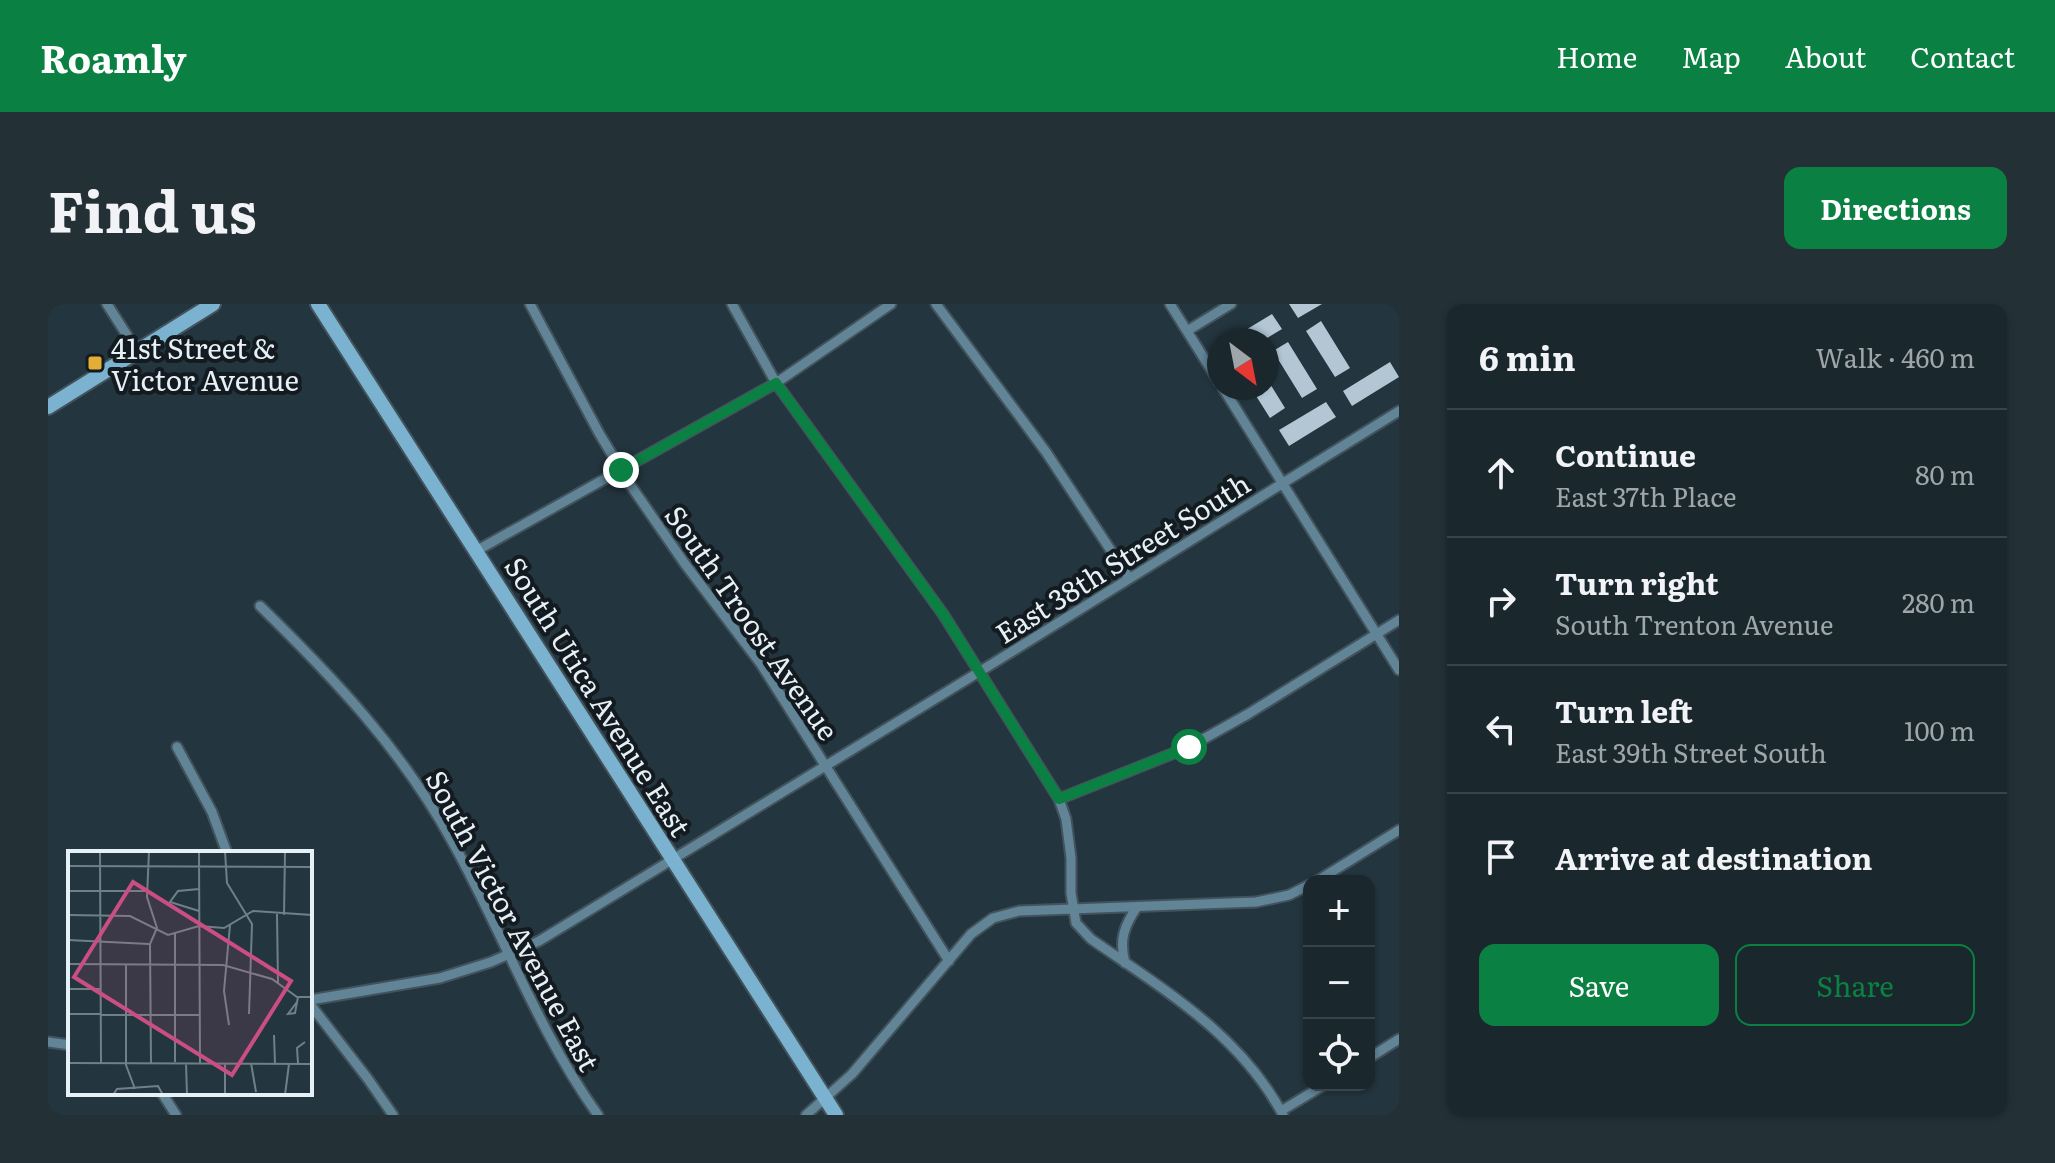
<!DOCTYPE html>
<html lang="en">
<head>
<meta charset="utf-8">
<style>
	:root { --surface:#1a282e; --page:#233036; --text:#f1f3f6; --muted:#9fa6aa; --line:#38444a; --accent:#0b8043 }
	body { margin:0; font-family:Literata,serif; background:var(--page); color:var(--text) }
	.controls { position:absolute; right:24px; bottom:24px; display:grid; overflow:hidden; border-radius:16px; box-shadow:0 2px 6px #0004 }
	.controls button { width:72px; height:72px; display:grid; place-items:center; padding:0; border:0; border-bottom:2px solid var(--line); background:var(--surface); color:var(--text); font:40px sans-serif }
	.compass { position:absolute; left:1159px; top:24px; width:72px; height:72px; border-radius:50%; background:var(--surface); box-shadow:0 2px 6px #0004; rotate:148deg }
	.stop { position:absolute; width:24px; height:24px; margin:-18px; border:6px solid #0b8043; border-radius:50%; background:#fff }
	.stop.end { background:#0b8043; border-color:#fff; box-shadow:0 2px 8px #0008 }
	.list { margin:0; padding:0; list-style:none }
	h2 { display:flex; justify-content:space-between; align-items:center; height:104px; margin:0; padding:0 32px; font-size:34px }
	h2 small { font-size:26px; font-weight:400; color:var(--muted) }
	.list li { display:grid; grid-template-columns:52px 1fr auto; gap:24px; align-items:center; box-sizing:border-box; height:128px; padding:0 32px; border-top:2px solid var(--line) }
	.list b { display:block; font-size:30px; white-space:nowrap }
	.list p { margin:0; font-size:26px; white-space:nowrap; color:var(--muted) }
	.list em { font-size:26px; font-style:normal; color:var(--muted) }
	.actions { display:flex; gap:16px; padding:24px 32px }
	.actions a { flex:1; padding:18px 0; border:2px solid var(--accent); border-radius:16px; text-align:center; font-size:28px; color:var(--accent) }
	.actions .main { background:var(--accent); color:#fff }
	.icon { flex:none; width:44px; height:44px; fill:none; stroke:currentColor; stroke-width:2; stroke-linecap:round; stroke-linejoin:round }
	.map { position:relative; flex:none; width:1351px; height:811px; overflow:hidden; border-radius:16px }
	header { display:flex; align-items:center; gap:48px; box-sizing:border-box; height:112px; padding:0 40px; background:var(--accent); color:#fff }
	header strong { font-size:38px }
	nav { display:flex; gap:44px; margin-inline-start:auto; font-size:28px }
	.intro { display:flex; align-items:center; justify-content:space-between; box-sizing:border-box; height:192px; padding:0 48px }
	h1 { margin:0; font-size:56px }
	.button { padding:20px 36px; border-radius:16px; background:var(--accent); color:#fff; font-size:28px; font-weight:700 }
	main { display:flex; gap:48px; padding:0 48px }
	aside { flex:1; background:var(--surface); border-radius:16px; box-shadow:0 2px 6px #0004 }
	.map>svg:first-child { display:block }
	.building { fill:#b2c7d3 }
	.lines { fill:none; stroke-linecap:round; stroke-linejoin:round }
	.street-casing { stroke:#42535c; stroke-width:13 }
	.secondary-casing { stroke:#42535c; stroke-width:18 }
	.street { stroke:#618497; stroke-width:9 }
	.secondary { stroke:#7ab2d0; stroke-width:14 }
	.route { stroke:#0b8043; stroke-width:10 }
	.poi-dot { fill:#e4ad35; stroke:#141b20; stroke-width:3 }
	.labels { text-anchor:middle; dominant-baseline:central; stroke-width:8; stroke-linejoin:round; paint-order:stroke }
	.poi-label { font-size:28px; fill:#e6f1f7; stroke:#141b20; text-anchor:start }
	.street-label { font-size:28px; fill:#e6f1f7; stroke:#141b20 }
	.inset-road { fill:none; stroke:#718088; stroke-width:2 }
	.view { fill:#cb4e82; fill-opacity:0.15; stroke:#cb4e82; stroke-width:4 }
	.inset-edge { fill:none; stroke:#e6f1f7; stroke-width:4 }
</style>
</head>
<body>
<header>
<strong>Roamly</strong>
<nav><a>Home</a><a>Map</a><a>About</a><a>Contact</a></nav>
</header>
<div class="intro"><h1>Find us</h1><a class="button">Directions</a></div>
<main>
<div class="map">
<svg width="1351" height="811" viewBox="0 0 1351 811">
	<rect width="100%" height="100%" fill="#23353e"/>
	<path class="building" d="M1241,0H1274L1250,14Z
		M1224,10L1234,25L1216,36H1181Z
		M1273,17L1302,64L1287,73L1258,27Z
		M1240,38L1269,85L1254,94L1225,47Z
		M1342,58L1351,73L1304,102L1295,87Z
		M1219,75L1237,104L1222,114L1203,84H1219Z
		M1278,98L1288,113L1241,142L1231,126Z"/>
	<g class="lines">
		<g class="street-casing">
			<path id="street" d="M59,0L89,47
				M482,0L551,129L581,179L637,260L713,360L901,657
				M684,0L728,79L895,310L1011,495L1018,515L1023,554V589L1028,619L1043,635C1115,685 1192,730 1235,811
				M888,0L998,148L1081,274
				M1122,0L1171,78
				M1139,27L1183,0
				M1175,84L1351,366
				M428,247L728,79L843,0
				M212,302C286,374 354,446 404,537C455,628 489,726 550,811
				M129,443L164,508L179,549
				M1011,495L1141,443L1200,410L1351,316
				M1269,577L1351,526
				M1077,659C1071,636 1076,622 1089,603
				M262,696L392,674L443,658L491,637L931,368L1351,107
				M262,700L320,775L345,811
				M0,738L22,741
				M1321,754L1351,735
				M114,789L128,811
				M1233,807L1276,781
				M758,811L804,770L923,630L945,614L971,607L1208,598L1241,591L1261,581"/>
		</g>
		<g class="secondary-casing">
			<path id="secondary" d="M270,0L788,811
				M0,103L165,0"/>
		</g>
		<use href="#street" class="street"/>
		<use href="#secondary" class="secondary"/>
	</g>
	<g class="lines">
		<path class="route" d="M573,166L728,79L895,310L1011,495L1141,443"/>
	</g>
	<rect class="poi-dot" x="39" y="51" width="16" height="16" rx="4"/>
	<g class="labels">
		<g class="poi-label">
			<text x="63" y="43">41st Street &amp;<tspan x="63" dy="32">Victor Avenue</tspan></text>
		</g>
		<g class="street-label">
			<text transform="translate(1074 253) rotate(-32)">East 38th Street South</text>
			<text transform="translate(705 318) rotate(55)">South Troost Avenue</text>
			<text transform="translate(551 392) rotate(58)">South Utica Avenue East</text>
			<text transform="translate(466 616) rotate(62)">South Victor Avenue East</text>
		</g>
	</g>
	<g transform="translate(20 547)">
		<rect width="244" height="244" fill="#23353e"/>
		<path class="inset-road" d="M32,0L33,212M81,0L79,46L89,77L82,93L83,212M131,0L132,212M157,0L159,32L184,73L181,163M186,0L217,1M0,15L244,16M131,38L110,40L102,51L131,60M0,40H78M209,63L210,132M0,64L62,65L100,84L131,75L156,77L185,60L244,64M216,64L217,0M107,82V211M0,89L81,93M0,113L155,114L204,128L229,146H244M58,113V214L67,238M0,138H33M229,151L220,163L227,162L230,146M0,163H33M33,164H132M161,174L156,140L162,74M206,184L207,213M0,212L244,213M118,212L119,244M157,212V244M183,212L188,241M230,212L229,197L237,191M45,244L49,238L90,235L95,244M217,244L221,213"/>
		<path class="view" d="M65,31L223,130L164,224L6,126Z"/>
		<rect width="244" height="244" class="inset-edge"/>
	</g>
</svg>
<div class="controls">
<button>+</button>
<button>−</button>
<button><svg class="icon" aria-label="locate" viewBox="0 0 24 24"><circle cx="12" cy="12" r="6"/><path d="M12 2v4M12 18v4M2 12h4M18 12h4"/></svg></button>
</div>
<svg class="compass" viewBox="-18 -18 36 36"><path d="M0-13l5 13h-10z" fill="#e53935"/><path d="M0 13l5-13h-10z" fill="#9fa6aa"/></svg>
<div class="stop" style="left:1141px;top:443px"></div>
<div class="stop end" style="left:573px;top:166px"></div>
</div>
<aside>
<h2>6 min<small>Walk · 460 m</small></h2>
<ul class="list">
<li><svg class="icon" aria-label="ahead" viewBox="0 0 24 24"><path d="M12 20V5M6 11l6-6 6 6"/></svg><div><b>Continue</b><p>East 37th Place</p></div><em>80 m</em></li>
<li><svg class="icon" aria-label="right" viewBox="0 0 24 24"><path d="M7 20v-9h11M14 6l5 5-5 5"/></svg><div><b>Turn right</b><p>South Trenton Avenue</p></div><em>280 m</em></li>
<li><svg class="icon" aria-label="left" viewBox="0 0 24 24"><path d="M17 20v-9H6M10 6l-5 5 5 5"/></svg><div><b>Turn left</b><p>East 39th Street South</p></div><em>100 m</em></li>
<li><svg class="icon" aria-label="arrive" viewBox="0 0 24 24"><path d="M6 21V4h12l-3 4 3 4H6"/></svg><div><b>Arrive at destination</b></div></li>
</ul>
<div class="actions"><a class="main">Save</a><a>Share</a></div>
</aside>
</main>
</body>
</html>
